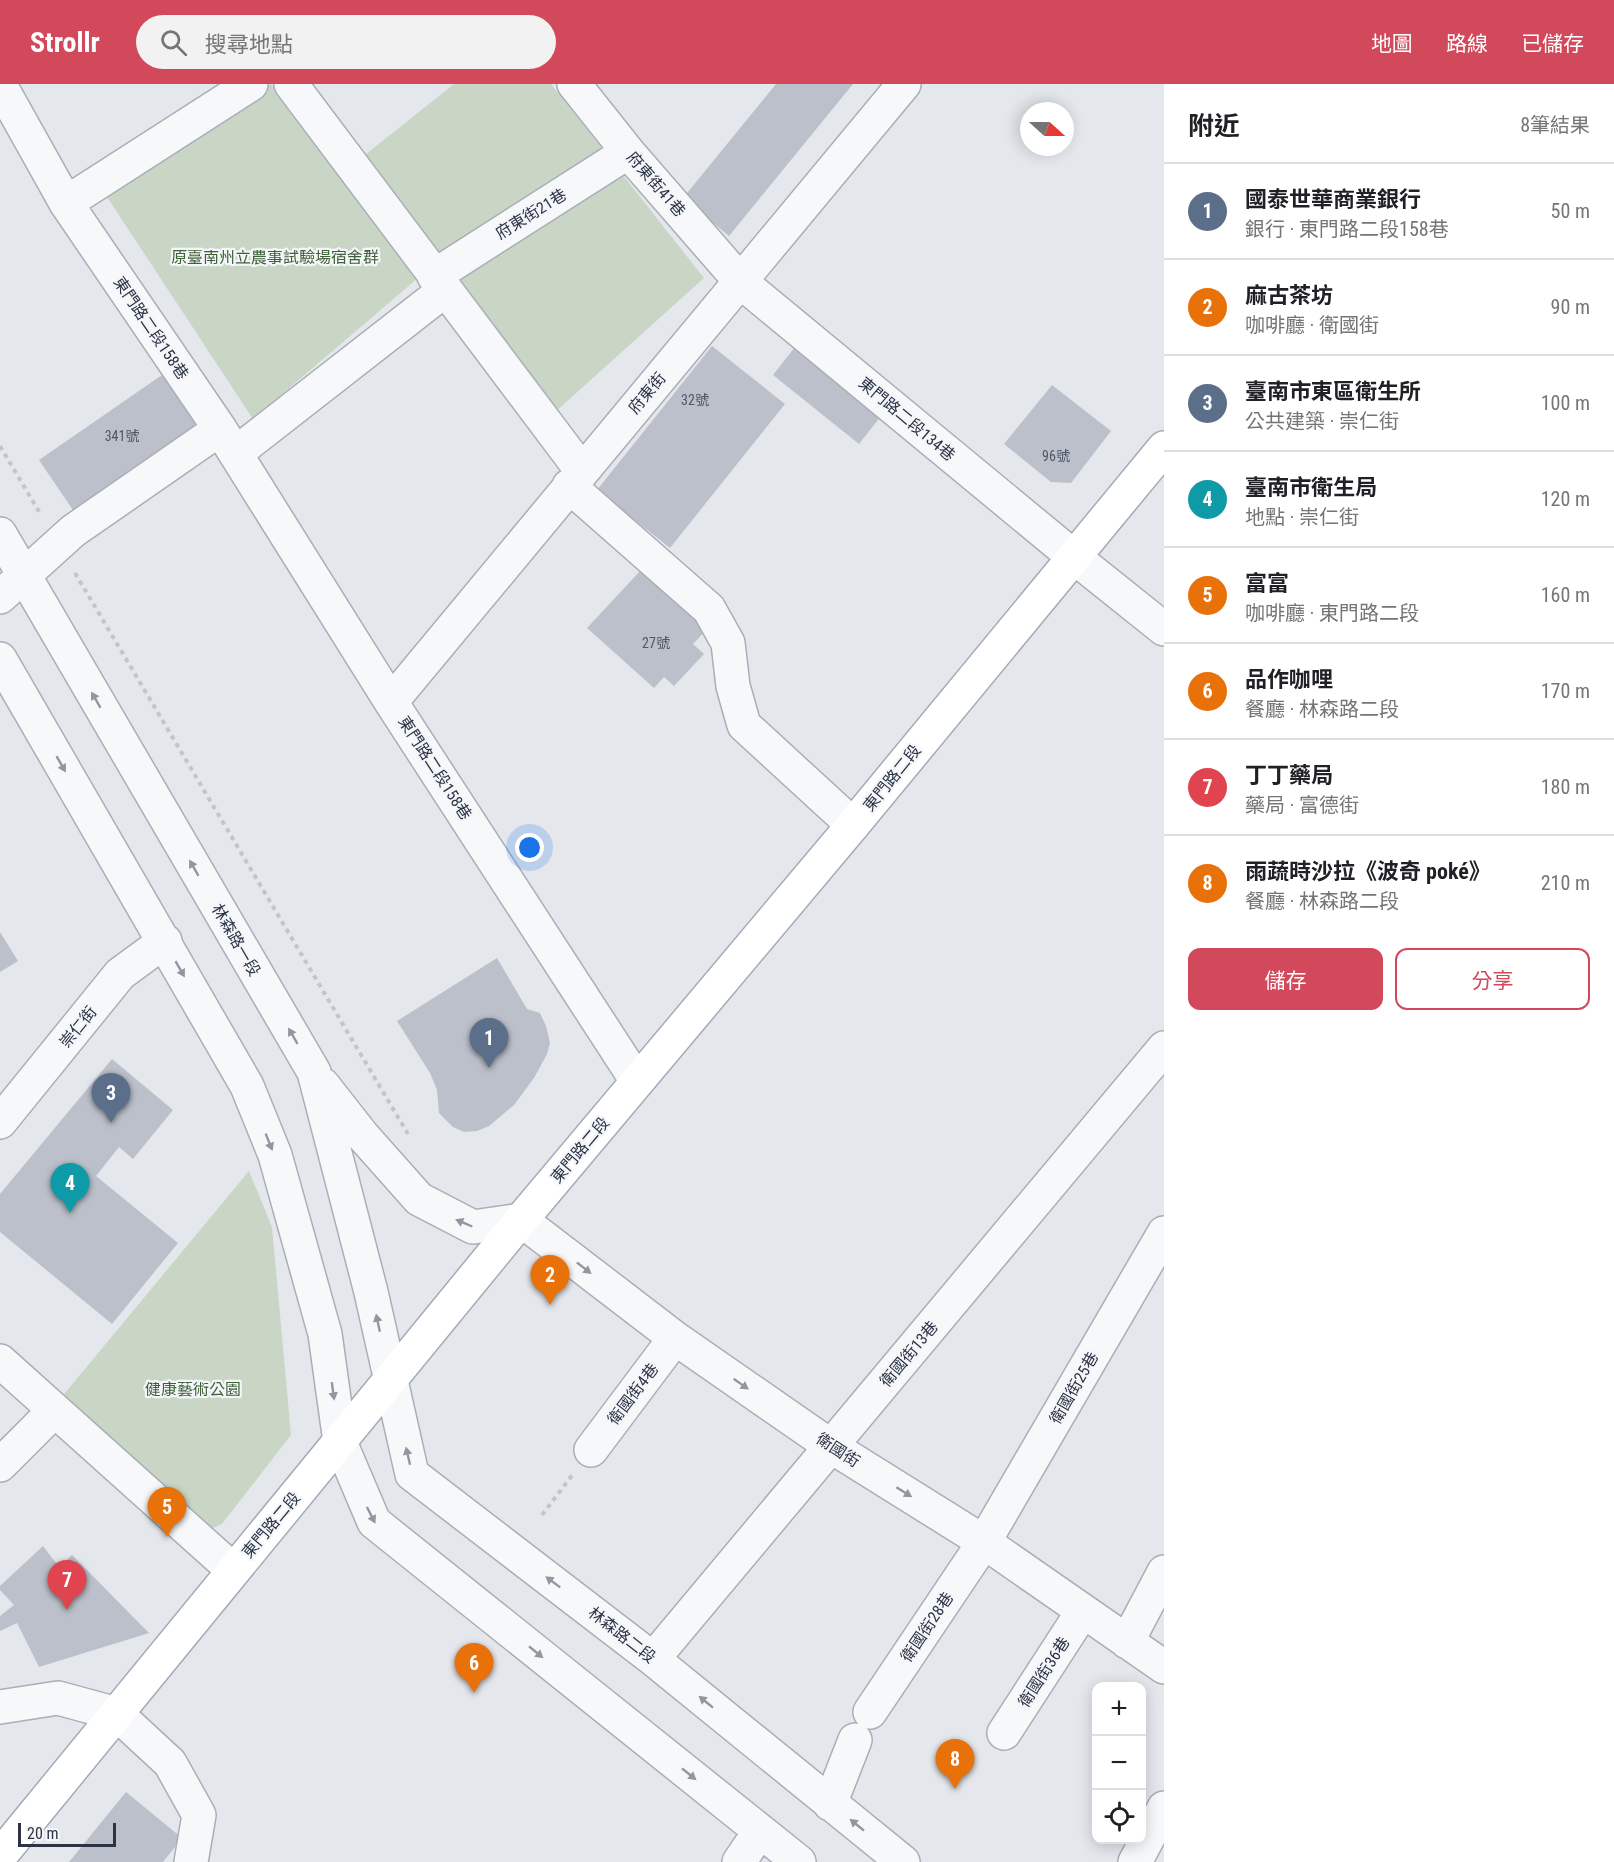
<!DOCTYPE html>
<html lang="zh-TW">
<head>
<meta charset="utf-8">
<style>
	:root { --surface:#fff; --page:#f2f2f2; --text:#202124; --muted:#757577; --line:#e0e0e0; --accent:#d1495b }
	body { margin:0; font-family:"Roboto Condensed","Noto Sans TC",sans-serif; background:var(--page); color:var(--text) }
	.controls { position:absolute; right:18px; bottom:18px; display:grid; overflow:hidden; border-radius:12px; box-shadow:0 3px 15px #0003 }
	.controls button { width:54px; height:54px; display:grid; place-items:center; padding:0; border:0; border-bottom:2px solid var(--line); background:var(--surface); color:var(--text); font:30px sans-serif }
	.compass { position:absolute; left:1020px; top:18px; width:54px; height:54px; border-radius:50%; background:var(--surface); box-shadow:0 3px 15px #0003; rotate:111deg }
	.scale { position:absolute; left:18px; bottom:15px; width:98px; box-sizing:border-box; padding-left:6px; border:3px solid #2b3445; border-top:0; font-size:16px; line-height:21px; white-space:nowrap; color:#2b3445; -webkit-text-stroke:4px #f4f6f9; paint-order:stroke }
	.you { position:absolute; left:530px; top:764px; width:21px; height:21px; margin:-15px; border:4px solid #fff; border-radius:50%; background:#1a73e8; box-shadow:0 0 0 9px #1a73e833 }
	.badge { display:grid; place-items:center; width:39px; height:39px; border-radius:50%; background:var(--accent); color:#fff; font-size:20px; font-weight:700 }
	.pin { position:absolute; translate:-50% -50px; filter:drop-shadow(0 2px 3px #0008) }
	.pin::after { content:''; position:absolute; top:32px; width:21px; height:18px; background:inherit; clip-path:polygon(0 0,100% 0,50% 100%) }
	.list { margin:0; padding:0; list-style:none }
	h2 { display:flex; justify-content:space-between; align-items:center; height:78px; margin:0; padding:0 24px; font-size:26px }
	h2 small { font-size:20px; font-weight:400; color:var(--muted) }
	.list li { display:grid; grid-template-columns:39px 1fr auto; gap:18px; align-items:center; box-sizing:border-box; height:96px; padding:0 24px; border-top:2px solid var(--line) }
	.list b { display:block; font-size:22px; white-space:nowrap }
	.list p { margin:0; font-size:20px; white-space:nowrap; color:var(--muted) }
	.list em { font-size:20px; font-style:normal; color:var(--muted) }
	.actions { display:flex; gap:12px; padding:18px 24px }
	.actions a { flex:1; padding:14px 0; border:2px solid var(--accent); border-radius:12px; text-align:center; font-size:21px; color:var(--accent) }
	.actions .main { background:var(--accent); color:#fff }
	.icon { flex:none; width:33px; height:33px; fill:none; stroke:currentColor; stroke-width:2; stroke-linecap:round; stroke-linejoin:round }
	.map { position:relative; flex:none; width:1164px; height:1778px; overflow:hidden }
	header { display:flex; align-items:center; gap:36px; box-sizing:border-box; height:84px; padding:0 30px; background:var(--accent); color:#fff }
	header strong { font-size:28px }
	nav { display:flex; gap:33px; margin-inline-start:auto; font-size:21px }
	.search { width:420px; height:54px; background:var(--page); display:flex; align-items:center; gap:15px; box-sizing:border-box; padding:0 21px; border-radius:33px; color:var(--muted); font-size:22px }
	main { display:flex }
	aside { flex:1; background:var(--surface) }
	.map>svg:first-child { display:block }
	.green { fill:#c9d6c5 }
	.building { fill:#bbc0ca }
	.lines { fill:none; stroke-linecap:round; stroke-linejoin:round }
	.minor-casing { stroke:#a9aeb7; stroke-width:36 }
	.major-casing { stroke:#a3abb8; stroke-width:36 }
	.path { stroke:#c2c5cb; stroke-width:4; stroke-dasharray:4.5 4.5; stroke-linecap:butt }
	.minor { stroke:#f7f8fa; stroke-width:33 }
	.major { stroke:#fff; stroke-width:33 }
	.oneway { fill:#9196a0 }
	.labels { text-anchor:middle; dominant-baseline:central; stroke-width:4.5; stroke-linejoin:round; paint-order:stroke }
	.number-label { font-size:14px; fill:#4f5766 }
	.street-label { font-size:16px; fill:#2b3445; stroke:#f4f6f9 }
	.park-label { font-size:16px; fill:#3f6138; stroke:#f4f6f9 }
</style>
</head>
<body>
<header>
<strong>Strollr</strong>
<div class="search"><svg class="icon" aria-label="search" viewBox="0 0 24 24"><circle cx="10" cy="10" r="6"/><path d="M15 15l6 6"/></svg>搜尋地點</div>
<nav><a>地圖</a><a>路線</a><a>已儲存</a></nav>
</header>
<main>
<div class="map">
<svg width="1164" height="1778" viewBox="0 0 1164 1778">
	<rect width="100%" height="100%" fill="#e4e7ec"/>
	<path class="green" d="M271,0L341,90L454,0H551L704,194L554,329L439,176L253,335L107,113Z
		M249,1087L272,1143L291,1351L222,1440L213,1444L203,1440L60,1315Z"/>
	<path class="building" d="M776,0H853L729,152L683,114Z
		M712,262L785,320L670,464L597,406Z
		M795,263L881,332L859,360L773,291Z
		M162,291L203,351L79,435L39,376Z
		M1052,301L1111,347L1071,399L1051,398L1004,360Z
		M641,486L707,545L693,560L704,570L674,602L664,593L654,604L587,544Z
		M0,848L18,877L0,888Z
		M497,874L527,925L540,929L546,942L550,959L547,970L534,994L514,1021L489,1042L477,1047L464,1048L453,1043L439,1029L437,1006L430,989L397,937Z
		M112,975L173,1026L133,1075L119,1063L96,1092L178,1159L112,1240L0,1148V1110Z
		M43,1462L59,1483L72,1471L149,1549L39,1583L17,1539L0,1547V1532L14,1521L0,1506V1502Z
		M126,1708L182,1754L163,1778H69Z"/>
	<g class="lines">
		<g class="minor-casing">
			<path id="minor" d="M291,0L582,387
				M574,0L628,68L741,198L1074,473L1164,545
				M0,1L66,119L220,345L391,618L637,997
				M66,119L251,0
				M434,192L628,68
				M236,369L445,206
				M569,402L709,525L728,559L733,602L744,641L853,741
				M0,450L314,988L371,1208L412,1390L653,1575L903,1778
				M0,513L73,447L220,345
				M0,575L247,1002L275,1071L325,1250L340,1358L374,1438L799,1778
				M391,618L904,0
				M323,1001L363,1052L419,1115L473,1143L521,1136L675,1254L832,1363L984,1458L1164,1583
				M0,1038L120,890L165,857
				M0,1277L233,1486
				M591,1366L675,1254
				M0,1381L54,1327
				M1127,1558L1164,1488
				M653,1575L1164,964
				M0,1623L58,1614L117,1630L170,1679L199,1731L191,1778
				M870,1628L984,1458L1164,1149
				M1004,1649L1083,1527
				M830,1720L855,1656
				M739,1778L760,1747
				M1135,1778L1164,1724"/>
		</g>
		<g class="major-casing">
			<path id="major" d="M0,1772L521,1136L853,741L1164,364"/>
		</g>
		<path class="path" d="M0,362L41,431
			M75,489L408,1050
			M542,1431L573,1390"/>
		<use href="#minor" class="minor"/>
		<use href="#major" class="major"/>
	</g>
	<defs><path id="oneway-solid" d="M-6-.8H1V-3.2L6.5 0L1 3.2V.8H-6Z" transform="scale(1.5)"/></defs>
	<g class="oneway">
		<use href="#oneway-solid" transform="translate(96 616) rotate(-120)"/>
		<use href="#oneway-solid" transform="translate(61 680) rotate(60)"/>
		<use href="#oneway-solid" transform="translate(194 784) rotate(-120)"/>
		<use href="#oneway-solid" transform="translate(180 885) rotate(60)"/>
		<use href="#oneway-solid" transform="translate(293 952) rotate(-120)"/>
		<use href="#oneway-solid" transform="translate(269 1058) rotate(68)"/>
		<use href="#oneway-solid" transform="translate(464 1139) rotate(-157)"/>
		<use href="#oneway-solid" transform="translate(584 1184) rotate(38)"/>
		<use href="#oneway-solid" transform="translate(378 1239) rotate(-102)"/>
		<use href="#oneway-solid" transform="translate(741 1300) rotate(35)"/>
		<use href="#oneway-solid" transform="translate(333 1307) rotate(82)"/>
		<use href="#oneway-solid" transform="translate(408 1372) rotate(-103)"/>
		<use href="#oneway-solid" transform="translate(904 1408) rotate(32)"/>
		<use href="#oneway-solid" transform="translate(371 1431) rotate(63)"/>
		<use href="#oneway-solid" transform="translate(553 1498) rotate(-143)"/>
		<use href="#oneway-solid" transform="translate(536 1568) rotate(39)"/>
		<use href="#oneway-solid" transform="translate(706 1618) rotate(-141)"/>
		<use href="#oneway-solid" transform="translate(689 1690) rotate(39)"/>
		<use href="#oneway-solid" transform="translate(857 1741) rotate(-141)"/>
	</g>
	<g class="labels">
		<g class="number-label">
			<text x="695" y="316">32號</text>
			<text x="122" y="352">341號</text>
			<text x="1056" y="372">96號</text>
			<text x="656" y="559">27號</text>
		</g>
		<g class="street-label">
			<text transform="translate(656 100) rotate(49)">府東街41巷</text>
			<text transform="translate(531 130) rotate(-32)">府東街21巷</text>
			<text transform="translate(151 244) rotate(56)">東門路二段158巷</text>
			<text transform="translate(647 309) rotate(-50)">府東街</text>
			<text transform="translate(907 335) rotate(40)">東門路二段134巷</text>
			<text transform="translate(435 684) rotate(57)">東門路二段158巷</text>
			<text transform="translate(892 694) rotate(-51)">東門路二段</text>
			<text transform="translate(236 856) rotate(60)">林森路一段</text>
			<text transform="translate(78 943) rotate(-51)">崇仁街</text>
			<text transform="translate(580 1066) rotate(-50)">東門路二段</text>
			<text transform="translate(909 1270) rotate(-50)">衛國街13巷</text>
			<text transform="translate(1074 1304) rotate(-60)">衛國街25巷</text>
			<text transform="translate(633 1310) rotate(-53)">衛國街4巷</text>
			<text transform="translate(838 1366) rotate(33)">衛國街</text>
			<text transform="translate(271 1441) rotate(-50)">東門路二段</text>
			<text transform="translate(927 1543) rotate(-56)">衛國街28巷</text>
			<text transform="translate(622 1551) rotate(38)">林森路二段</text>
			<text transform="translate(1044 1588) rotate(-57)">衛國街36巷</text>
		</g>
		<g class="park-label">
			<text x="275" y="173">原臺南州立農事試驗場宿舍群</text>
			<text x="193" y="1305">健康藝術公園</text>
		</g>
	</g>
</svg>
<div class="controls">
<button>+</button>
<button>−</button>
<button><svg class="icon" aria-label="locate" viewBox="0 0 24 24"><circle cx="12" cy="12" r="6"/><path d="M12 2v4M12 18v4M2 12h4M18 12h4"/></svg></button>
</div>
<svg class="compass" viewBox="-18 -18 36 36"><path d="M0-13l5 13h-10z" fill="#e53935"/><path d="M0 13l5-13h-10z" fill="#757577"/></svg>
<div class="scale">20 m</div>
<div class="you"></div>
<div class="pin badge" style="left:489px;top:984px;background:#5c6f8a">1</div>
<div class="pin badge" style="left:550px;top:1221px;background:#e8710a">2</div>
<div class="pin badge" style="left:111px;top:1039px;background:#5c6f8a">3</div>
<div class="pin badge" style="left:70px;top:1129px;background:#0f9aa8">4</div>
<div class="pin badge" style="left:167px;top:1453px;background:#e8710a">5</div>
<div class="pin badge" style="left:474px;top:1609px;background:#e8710a">6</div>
<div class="pin badge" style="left:67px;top:1526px;background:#e0444e">7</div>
<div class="pin badge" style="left:955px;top:1705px;background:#e8710a">8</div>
</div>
<aside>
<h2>附近<small>8筆結果</small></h2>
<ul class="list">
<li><span class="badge" style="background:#5c6f8a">1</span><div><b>國泰世華商業銀行</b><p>銀行 · 東門路二段158巷</p></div><em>50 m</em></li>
<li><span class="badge" style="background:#e8710a">2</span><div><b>麻古茶坊</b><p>咖啡廳 · 衛國街</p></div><em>90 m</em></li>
<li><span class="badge" style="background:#5c6f8a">3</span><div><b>臺南市東區衛生所</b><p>公共建築 · 崇仁街</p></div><em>100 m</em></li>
<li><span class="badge" style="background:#0f9aa8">4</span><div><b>臺南市衛生局</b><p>地點 · 崇仁街</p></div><em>120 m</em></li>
<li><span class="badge" style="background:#e8710a">5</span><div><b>富富</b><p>咖啡廳 · 東門路二段</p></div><em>160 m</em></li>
<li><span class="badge" style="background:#e8710a">6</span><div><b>品作咖哩</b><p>餐廳 · 林森路二段</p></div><em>170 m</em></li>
<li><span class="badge" style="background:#e0444e">7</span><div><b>丁丁藥局</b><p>藥局 · 富德街</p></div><em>180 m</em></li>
<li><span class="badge" style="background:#e8710a">8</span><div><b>雨蔬時沙拉《波奇 poké》</b><p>餐廳 · 林森路二段</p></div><em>210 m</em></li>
</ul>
<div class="actions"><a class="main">儲存</a><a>分享</a></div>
</aside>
</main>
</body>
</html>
